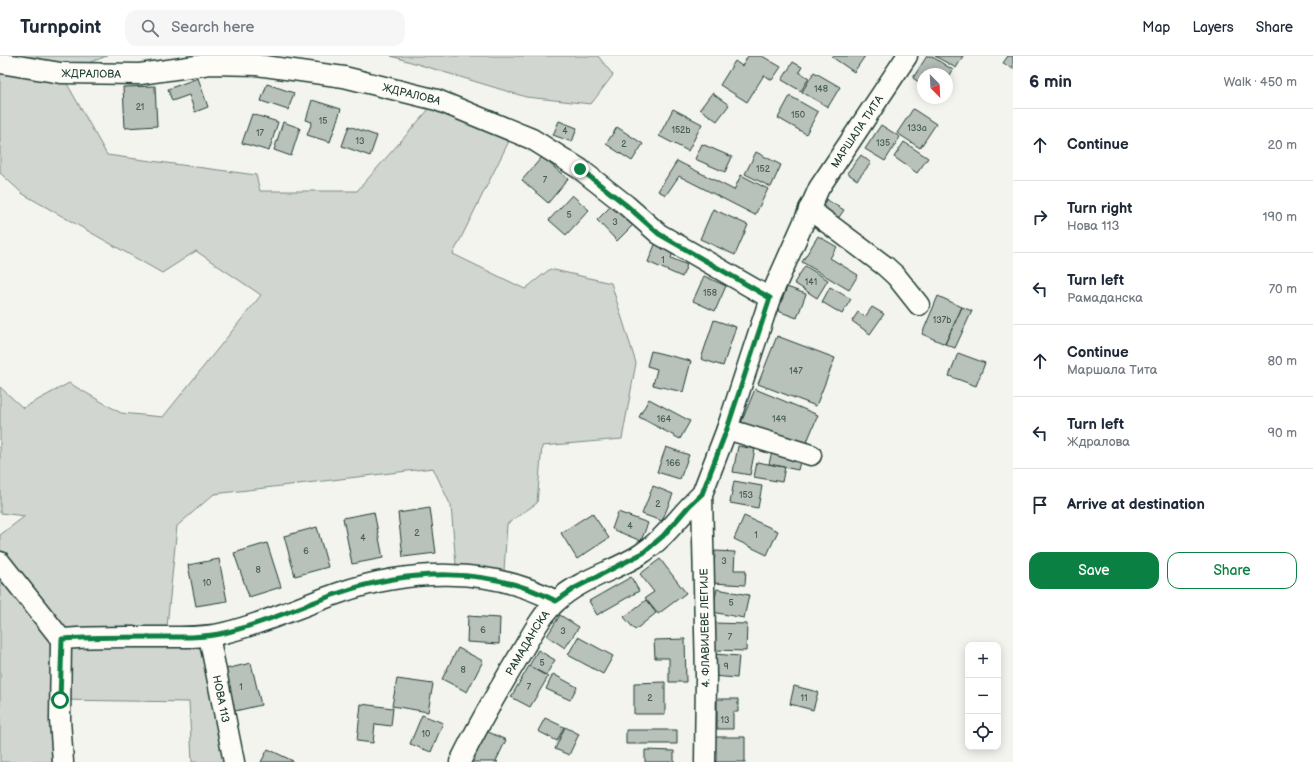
<!DOCTYPE html>
<html lang="en">
<head>
<meta charset="utf-8">
<style>
	:root { --surface:#fff; --page:#f6f6f7; --text:#1f2937; --muted:#747a83; --line:#e0e1e3; --accent:#0b8043 }
	body { margin:0; font-family:"Balsamiq Sans",sans-serif; background:var(--page); color:var(--text) }
	.controls { position:absolute; right:12px; bottom:12px; display:grid; overflow:hidden; border-radius:8px; box-shadow:0 2px 10px #0003 }
	.controls button { width:36px; height:36px; display:grid; place-items:center; padding:0; border:0; border-bottom:1px solid var(--line); background:var(--surface); color:var(--text); font:20px sans-serif }
	.compass { position:absolute; left:917px; top:12px; width:36px; height:36px; border-radius:50%; background:var(--surface); box-shadow:0 2px 10px #0003; rotate:156deg }
	.stop { position:absolute; width:12px; height:12px; margin:-9px; border:3px solid #0b8043; border-radius:50%; background:#fff }
	.stop.end { background:#0b8043; border-color:#fff; box-shadow:0 1px 4px #0008 }
	.list { margin:0; padding:0; list-style:none }
	h2 { display:flex; justify-content:space-between; align-items:center; height:52px; margin:0; padding:0 16px; font-size:17px }
	h2 small { font-size:13px; font-weight:400; color:var(--muted) }
	.list li { display:grid; grid-template-columns:26px 1fr auto; gap:12px; align-items:center; box-sizing:border-box; height:72px; padding:0 16px; border-top:1px solid var(--line) }
	.list b { display:block; font-size:15px; white-space:nowrap }
	.list p { margin:0; font-size:13px; white-space:nowrap; color:var(--muted) }
	.list em { font-size:13px; font-style:normal; color:var(--muted) }
	.actions { display:flex; gap:8px; padding:12px 16px }
	.actions a { flex:1; padding:9px 0; border:1px solid var(--accent); border-radius:12px; text-align:center; font-size:14px; color:var(--accent) }
	.actions .main { background:var(--accent); color:#fff }
	.icon { flex:none; width:22px; height:22px; fill:none; stroke:currentColor; stroke-width:2; stroke-linecap:round; stroke-linejoin:round }
	.map { position:relative; flex:none; width:1013px; height:706px; overflow:hidden }
	header { display:flex; align-items:center; gap:24px; box-sizing:border-box; height:56px; padding:0 20px; background:var(--surface); border-bottom:1px solid var(--line) }
	header strong { font-size:19px }
	nav { display:flex; gap:22px; margin-inline-start:auto; font-size:14px }
	.search { width:280px; height:36px; background:var(--page); display:flex; align-items:center; gap:10px; box-sizing:border-box; padding:0 14px; border-radius:12px; color:var(--muted); font-size:15px }
	main { display:flex }
	aside { flex:1; background:var(--surface) }
	.map>svg:first-child { display:block }
	.green { fill:#d1d6d1; stroke:#788a82 }
	.building { fill:#b9c1bb; stroke:#1f3d34 }
	.lines { fill:none; stroke-linecap:round; stroke-linejoin:round }
	.minor-casing { stroke:#1f3d34; stroke-width:23 }
	.minor { stroke:#fdfcf7; stroke-width:20 }
	.route { stroke:#0b8043; stroke-width:5 }
	.labels { text-anchor:middle; dominant-baseline:central; stroke-width:4; stroke-linejoin:round; paint-order:stroke }
	.number-label { font-size:9px; fill:#465e56 }
	.street-label { font-size:11px; fill:#1f3d34; stroke:#fdfcf7 }
</style>
</head>
<body>
<header>
<strong>Turnpoint</strong>
<div class="search"><svg class="icon" aria-label="search" viewBox="0 0 24 24"><circle cx="10" cy="10" r="6"/><path d="M15 15l6 6"/></svg>Search here</div>
<nav><a>Map</a><a>Layers</a><a>Share</a></nav>
</header>
<main>
<div class="map">
<svg width="1013" height="706" viewBox="0 0 1013 706">
	<rect width="100%" height="100%" fill="#f4f4ef"/>
	<filter id="ink" filterUnits="userSpaceOnUse"><feTurbulence type="fractalNoise" baseFrequency=".025" numOctaves="2"/><feDisplacementMap in="SourceGraphic" scale="8" xChannelSelector="R" yChannelSelector="G"/><feConvolveMatrix kernelMatrix="1 2 1 2 8 2 1 2 1" color-interpolation-filters="sRGB"/></filter>
	<g filter="url(#ink)">
		<path class="green" d="M0,0H107L61,17L107,99L256,119L260,135H357L437,44L514,75L453,198L525,233L550,213L611,227L636,307L622,383L542,390L537,447L507,468L504,515L456,509L451,450L433,412L214,438L177,470L166,581L199,590L232,706H192L189,646L60,644L61,706H0V479L25,460L0,457V331L23,352L69,327L121,357L163,361L261,239L196,195L162,217L23,138L0,117Z
			M391,0H598L613,19L591,48L526,41Z"/>
		<path class="building" d="M748,0H762L781,11L772,24L764,19L747,46L720,29L735,5L742,10Z
			M833,0H865L854,16L832,1Z
			M927,0H931L953,14L947,24V18H923V29L913,22Z
			M935,0H963L956,12Z
			M1008,0H1013V13L1003,7Z
			M793,6L802,11L799,16L809,22L801,35L782,24Z
			M814,16L840,31L828,51L802,36Z
			M198,22L208,51L195,56L189,39L172,45L168,33Z
			M267,28L294,37L288,54L261,45Z
			M155,30L157,70L125,72L123,31Z
			M712,37L729,49L717,65L700,53Z
			M790,40L818,56L806,78L778,62Z
			M312,44L341,53L330,86L307,79L312,66L306,64Z
			M673,53L702,68L688,95L659,80Z
			M913,53L936,68L920,92L897,77Z
			M252,58L278,66L269,95L242,87Z
			M559,65L577,72L572,86L553,79Z
			M283,66L300,72L291,100L274,94Z
			M881,69L900,81L885,105L865,93Z
			M349,70L377,80L370,100L342,90Z
			M617,71L643,88L632,105L606,88Z
			M904,86L928,102L917,117L894,101Z
			M702,88L732,101L725,116L695,103Z
			M756,96L781,109L771,131L745,118Z
			M861,99L871,107L857,124L847,117Z
			M542,101L568,123L548,147L522,124Z
			M677,105L734,134L741,119L768,133L755,159L679,120L666,139L658,135Z
			M572,139L589,154L566,179L549,164Z
			M822,141L844,154L837,164L816,151Z
			M614,147L634,168L617,185L597,164Z
			M713,153L748,169L735,199L700,183Z
			M818,180L837,191L830,202L858,219L849,234L802,206Z
			M656,186L674,193L671,202L687,209L682,221L648,206Z
			M805,210L828,224L817,242L794,227Z
			M704,220L726,230L715,255L693,245Z
			M787,231L806,238L797,262L778,255Z
			M830,231L851,243L842,258L822,246Z
			M938,240L962,251L945,288L922,278Z
			M872,251L884,258L870,278L852,265L858,256L865,261Z
			M962,251L972,255L955,292L945,288Z
			M714,264L736,271L723,310L701,303Z
			M777,280L835,302L816,350L758,328Z
			M651,295L691,305L683,336L653,329L657,313L647,310Z
			M958,297L985,307L976,330L949,320Z
			M755,333L818,359L804,393L741,367Z
			M649,343L690,365L680,383L639,361Z
			M738,390L755,393L750,419L733,416Z
			M666,391L689,399L680,423L657,416Z
			M772,395L801,401L798,414L769,408Z
			M757,406L785,411L782,426L754,421Z
			M734,425L762,430L758,452L730,447Z
			M653,430L673,438L662,465L642,458Z
			M430,452L436,497L403,501L398,457Z
			M374,456L383,502L352,508L343,462Z
			M618,456L648,467L641,485L612,473Z
			M592,457L609,482L577,503L561,477Z
			M744,460L778,475L767,499L734,483Z
			M317,471L328,511L295,520L284,480Z
			M267,487L281,531L249,541L234,497Z
			M715,495L735,496L734,514H746L745,529L713,527Z
			M219,503L227,545L196,550L188,509Z
			M660,503L686,537L658,558L645,542L654,536L640,518Z
			M631,521L639,535L597,559L589,545Z
			M717,533L749,539L744,562L712,556Z
			M646,544L656,557L635,574L624,561Z
			M560,559L579,571L565,592L547,580Z
			M468,560L500,562L499,588L467,586Z
			M714,567L747,568L746,595L713,594Z
			M578,581L613,600L603,618L568,599Z
			M685,583L686,626H669V602H655L654,584Z
			M458,592L483,605L467,636L442,623Z
			M538,594L555,604L546,619L529,610Z
			M714,598L739,600L737,622L712,620Z
			M251,607L261,649L231,656L221,614Z
			M529,610L548,621L530,651L511,641Z
			M553,618L577,631L570,644L546,633Z
			M397,623L433,628L428,656L392,650Z
			M665,626V658H634V627Z
			M794,630L818,636L813,654L790,648Z
			M717,643H738V656H733V673H717Z
			M361,648L393,652L391,670L375,668L373,687L357,685Z
			M422,659L443,667L431,696L410,688Z
			M545,662L564,671L557,685L538,675Z
			M565,671L579,678L569,699L555,693Z
			M484,674L506,684L496,705L498,706H469Z
			M626,674H677V688H626Z
			M714,681H745V706H714Z
			M268,693L293,705L292,706H261Z
			M645,694L674,695V706H645Z"/>
		<g class="lines">
			<g class="minor-casing">
				<g id="minor">
					<path id="s1" d="M0,7L61,17L140,18L210,8L257,9L344,21L437,44L532,83L580,113L626,149L659,178L770,242"/>
					<path d="M809,153L885,210L896,220L919,249"/>
					<path d="M727,373L811,399"/>
					<path d="M0,506L61,583L60,664L63,706"/>
					<path id="s2" d="M209,580L234,706"/>
					<path d="M61,583C94,580 126,581 158,581C180,581 203,582 224,577C263,568 301,550 339,537C409,513 489,510 556,545"/>
					<path id="s3" d="M460,706C478,669 498,635 519,600C530,582 541,559 557,545C580,523 615,515 641,498C666,482 681,457 702,438"/>
					<path id="s4" d="M705,706L706,620L702,438L727,373L770,242L819,132L907,0"/>
				</g>
			</g>
			<use href="#minor" class="minor"/>
		</g>
	</g>
	<g class="lines" filter="url(#ink)">
		<path class="route" d="M60,644L62,583C93,581 124,581 155,581C178,581 202,582 224,577C263,568 301,550 339,537C409,513 489,510 556,545L575,532L643,497L663,480L689,450L702,438L727,373L770,242L659,178L626,149L580,113"/>
	</g>
	<g class="labels">
		<g class="number-label">
			<text x="821" y="33">148</text>
			<text x="140" y="51">21</text>
			<text x="798" y="59">150</text>
			<text x="323" y="65">15</text>
			<text x="917" y="72">133a</text>
			<text x="681" y="74">152b</text>
			<text x="565" y="75">4</text>
			<text x="260" y="77">17</text>
			<text x="360" y="85">13</text>
			<text x="883" y="87">135</text>
			<text x="624" y="88">2</text>
			<text x="763" y="113">152</text>
			<text x="545" y="124">7</text>
			<text x="569" y="159">5</text>
			<text x="615" y="166">3</text>
			<text x="663" y="204">1</text>
			<text x="811" y="226">141</text>
			<text x="710" y="237">158</text>
			<text x="942" y="264">137b</text>
			<text x="796" y="315">147</text>
			<text x="664" y="363">164</text>
			<text x="779" y="363">149</text>
			<text x="673" y="407">166</text>
			<text x="746" y="439">153</text>
			<text x="658" y="448">2</text>
			<text x="630" y="470">4</text>
			<text x="417" y="477">2</text>
			<text x="756" y="479">1</text>
			<text x="363" y="482">4</text>
			<text x="306" y="495">6</text>
			<text x="724" y="505">3</text>
			<text x="258" y="514">8</text>
			<text x="207" y="527">10</text>
			<text x="731" y="547">5</text>
			<text x="483" y="574">6</text>
			<text x="563" y="575">3</text>
			<text x="730" y="581">7</text>
			<text x="542" y="607">5</text>
			<text x="726" y="610">9</text>
			<text x="463" y="614">8</text>
			<text x="241" y="631">1</text>
			<text x="529" y="631">7</text>
			<text x="650" y="642">2</text>
			<text x="804" y="642">11</text>
			<text x="725" y="664">13</text>
			<text x="426" y="678">10</text>
		</g>
		<g class="street-label">
			<text stroke="none"><textPath href="#s1" startOffset="92">ЖДРАЛОВА</textPath></text>
			<text stroke="none"><textPath href="#s1" startOffset="416">ЖДРАЛОВА</textPath></text>
			<text stroke="none"><textPath href="#s4" startOffset="664">МАРШАЛА ТИТА</textPath></text>
			<text transform="translate(705 572) rotate(-91)">4. ФЛАВИЈЕВЕ ЛЕГИЈЕ</text>
			<text stroke="none"><textPath href="#s3" startOffset="137">РАМАДАНСКА</textPath></text>
			<text stroke="none"><textPath href="#s2" startOffset="64">НОВА 113</textPath></text>
		</g>
	</g>
</svg>
<div class="controls">
<button>+</button>
<button>−</button>
<button><svg class="icon" aria-label="locate" viewBox="0 0 24 24"><circle cx="12" cy="12" r="6"/><path d="M12 2v4M12 18v4M2 12h4M18 12h4"/></svg></button>
</div>
<svg class="compass" viewBox="-18 -18 36 36"><path d="M0-13l5 13h-10z" fill="#e53935"/><path d="M0 13l5-13h-10z" fill="#747a83"/></svg>
<div class="stop" style="left:60px;top:644px"></div>
<div class="stop end" style="left:580px;top:113px"></div>
</div>
<aside>
<h2>6 min<small>Walk · 450 m</small></h2>
<ul class="list">
<li><svg class="icon" aria-label="ahead" viewBox="0 0 24 24"><path d="M12 20V5M6 11l6-6 6 6"/></svg><div><b>Continue</b></div><em>20 m</em></li>
<li><svg class="icon" aria-label="right" viewBox="0 0 24 24"><path d="M7 20v-9h11M14 6l5 5-5 5"/></svg><div><b>Turn right</b><p>Нова 113</p></div><em>190 m</em></li>
<li><svg class="icon" aria-label="left" viewBox="0 0 24 24"><path d="M17 20v-9H6M10 6l-5 5 5 5"/></svg><div><b>Turn left</b><p>Рамаданска</p></div><em>70 m</em></li>
<li><svg class="icon" aria-label="ahead" viewBox="0 0 24 24"><path d="M12 20V5M6 11l6-6 6 6"/></svg><div><b>Continue</b><p>Маршала Тита</p></div><em>80 m</em></li>
<li><svg class="icon" aria-label="left" viewBox="0 0 24 24"><path d="M17 20v-9H6M10 6l-5 5 5 5"/></svg><div><b>Turn left</b><p>Ждралова</p></div><em>90 m</em></li>
<li><svg class="icon" aria-label="arrive" viewBox="0 0 24 24"><path d="M6 21V4h12l-3 4 3 4H6"/></svg><div><b>Arrive at destination</b></div></li>
</ul>
<div class="actions"><a class="main">Save</a><a>Share</a></div>
</aside>
</main>
</body>
</html>
